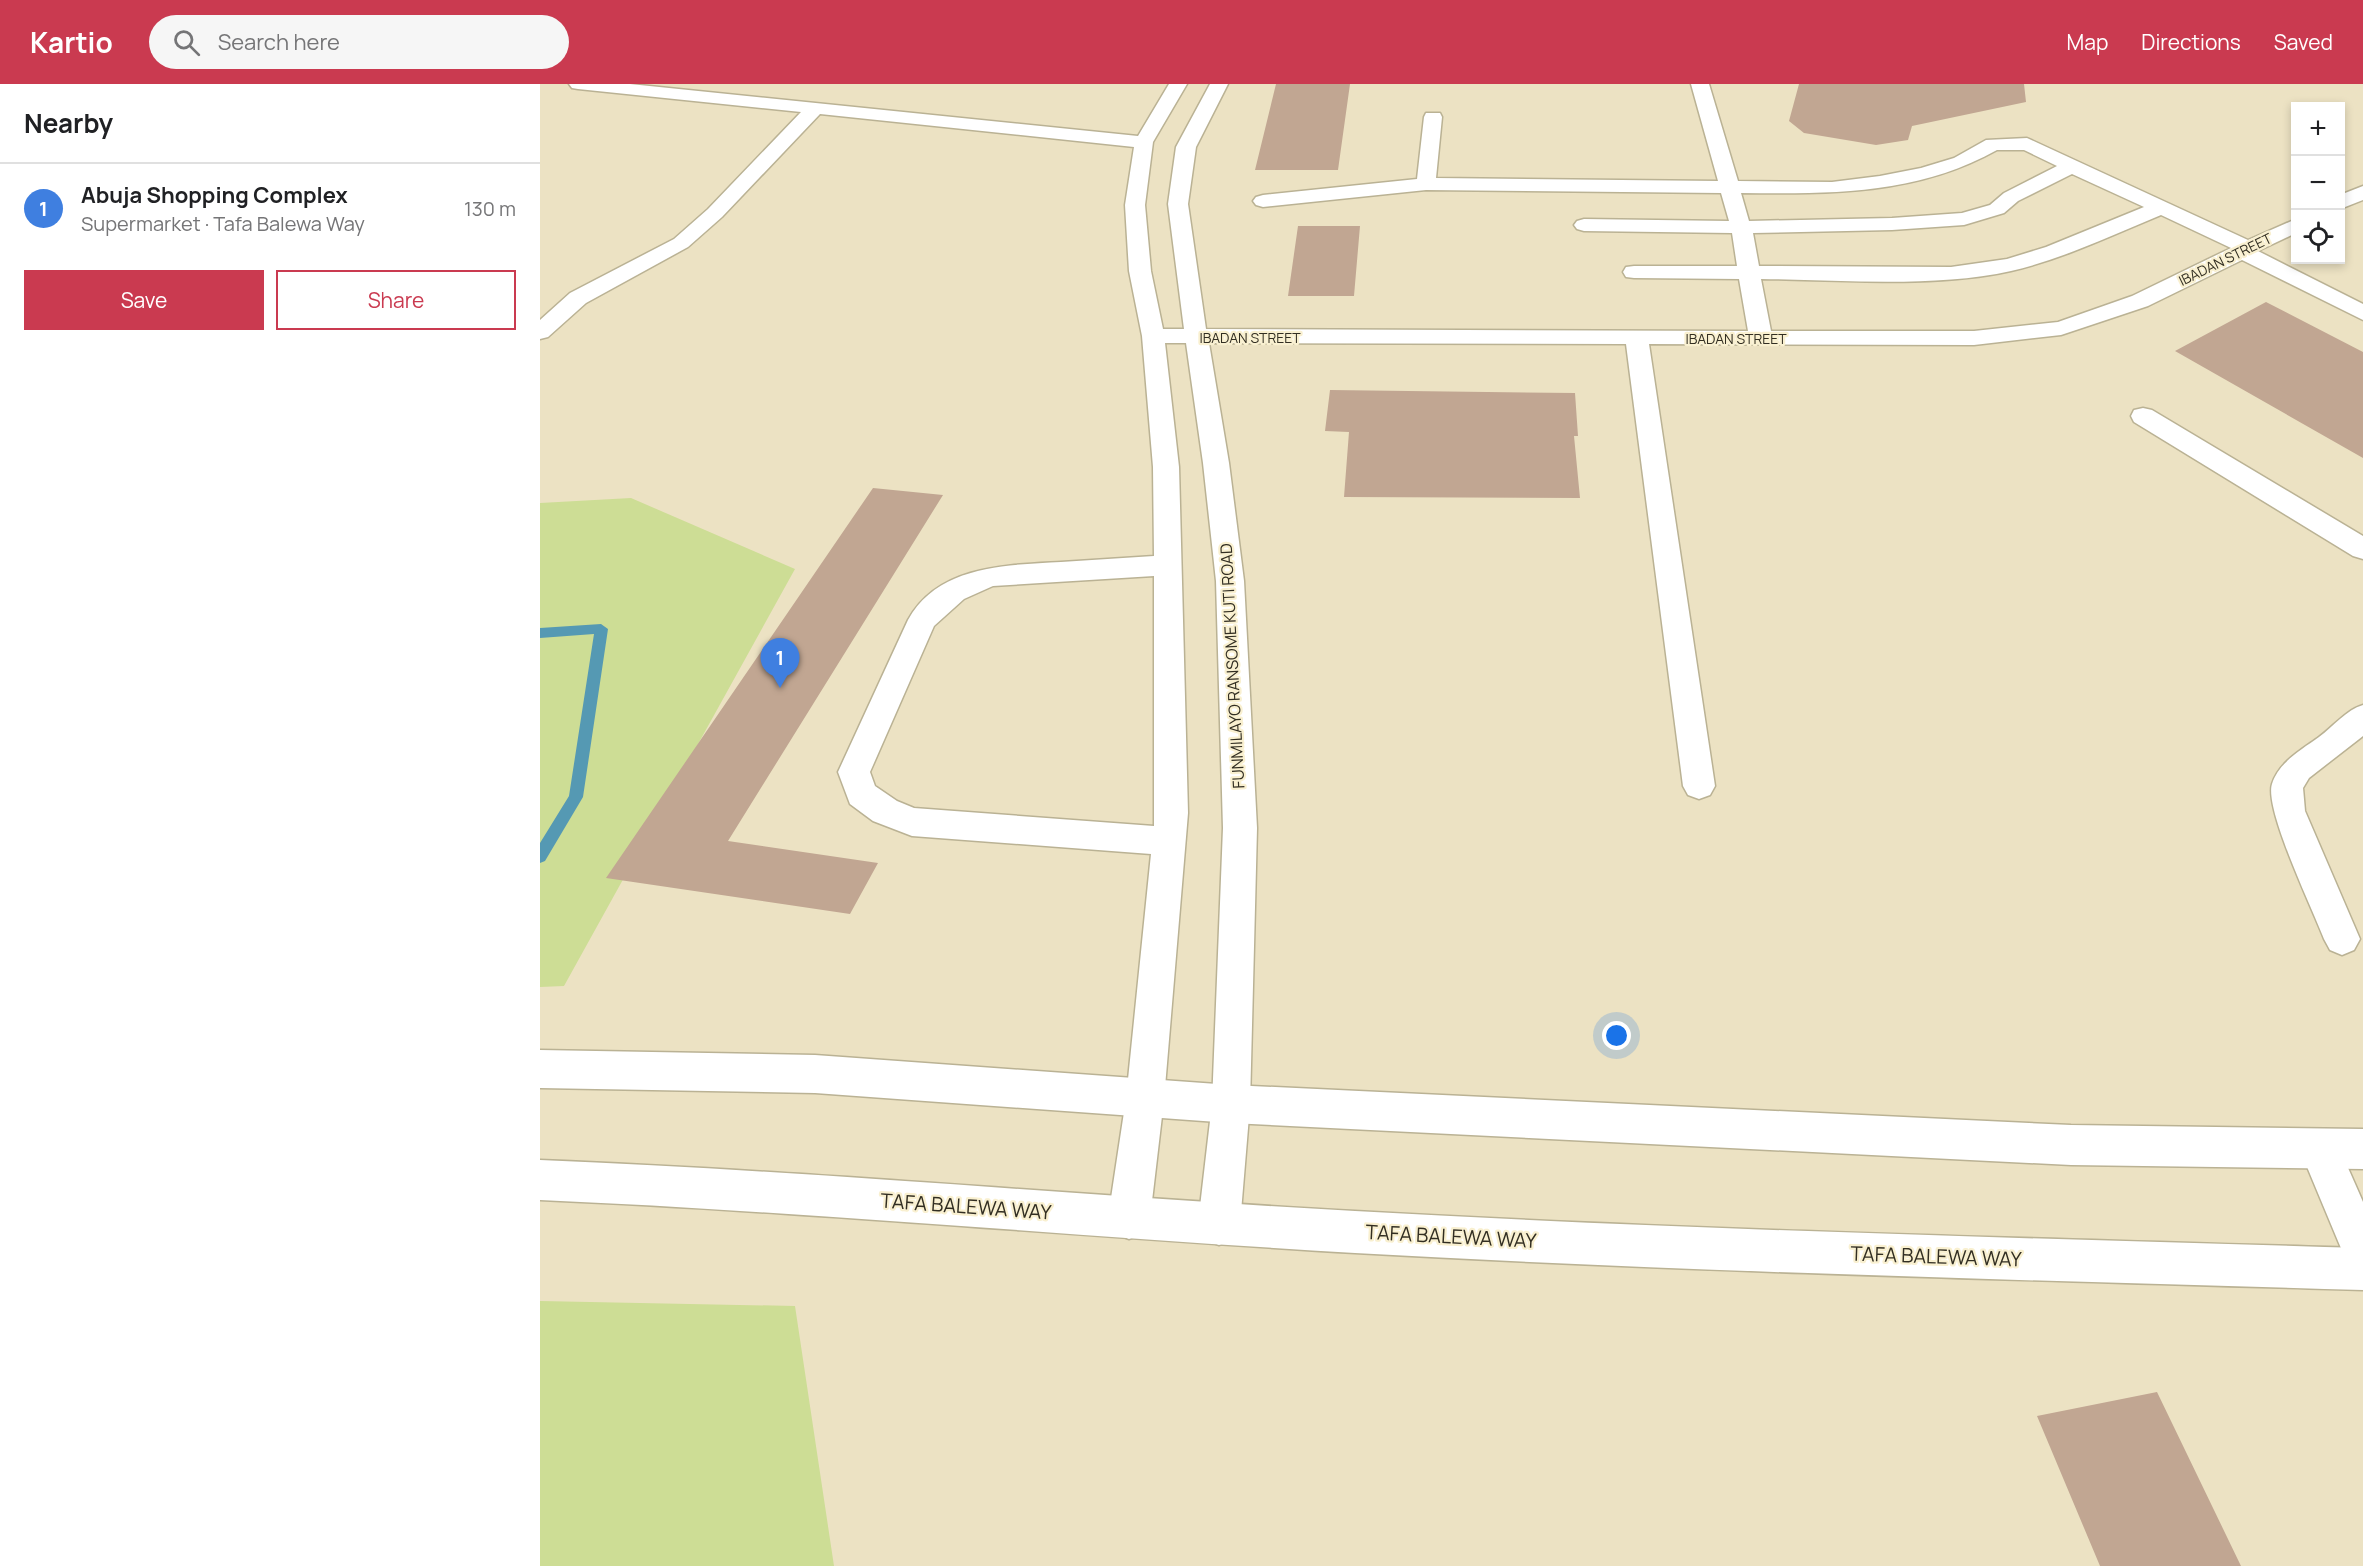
<!DOCTYPE html>
<html lang="en">
<head>
<meta charset="utf-8">
<style>
	:root { --surface:#fff; --page:#f6f6f6; --text:#202124; --muted:#757577; --line:#e0e0e0; --accent:#ca3a50 }
	body { margin:0; font-family:Manrope,sans-serif; background:var(--page); color:var(--text) }
	.controls { position:absolute; right:18px; top:18px; display:grid; overflow:hidden; border-radius:0px; box-shadow:0 3px 9px #0003 }
	.controls button { width:54px; height:54px; display:grid; place-items:center; padding:0; border:0; border-bottom:2px solid var(--line); background:var(--surface); color:var(--text); font:30px sans-serif }
	.you { position:absolute; left:1077px; top:952px; width:21px; height:21px; margin:-15px; border:4px solid #fff; border-radius:50%; background:#1a73e8; box-shadow:0 0 0 9px #1a73e833 }
	.badge { display:grid; place-items:center; width:39px; height:39px; border-radius:50%; background:var(--accent); color:#fff; font-size:20px; font-weight:700 }
	.pin { position:absolute; translate:-50% -50px; filter:drop-shadow(0 2px 3px #0008) }
	.pin::after { content:''; position:absolute; top:32px; width:21px; height:18px; background:inherit; clip-path:polygon(0 0,100% 0,50% 100%) }
	.list { margin:0; padding:0; list-style:none }
	h2 { display:flex; justify-content:space-between; align-items:center; height:78px; margin:0; padding:0 24px; font-size:26px }
	h2 small { font-size:20px; font-weight:400; color:var(--muted) }
	.list li { display:grid; grid-template-columns:39px 1fr auto; gap:18px; align-items:center; box-sizing:border-box; height:90px; padding:0 24px; border-top:2px solid var(--line) }
	.list b { display:block; font-size:22px; white-space:nowrap }
	.list p { margin:0; font-size:20px; white-space:nowrap; color:var(--muted) }
	.list em { font-size:20px; font-style:normal; color:var(--muted) }
	.actions { display:flex; gap:12px; padding:18px 24px }
	.actions a { flex:1; padding:14px 0; border:2px solid var(--accent); border-radius:0px; text-align:center; font-size:21px; color:var(--accent) }
	.actions .main { background:var(--accent); color:#fff }
	.icon { flex:none; width:33px; height:33px; fill:none; stroke:currentColor; stroke-width:2; stroke-linecap:round; stroke-linejoin:round }
	.map { position:relative; flex:none; width:1823px; height:1482px; overflow:hidden }
	header { display:flex; align-items:center; gap:36px; box-sizing:border-box; height:84px; padding:0 30px; background:var(--accent); color:#fff }
	header strong { font-size:28px }
	nav { display:flex; gap:33px; margin-inline-start:auto; font-size:21px }
	.search { width:420px; height:54px; background:var(--page); display:flex; align-items:center; gap:15px; box-sizing:border-box; padding:0 21px; border-radius:33px; color:var(--muted); font-size:22px }
	main { display:flex }
	aside { flex:1; background:var(--surface) }
	.map>svg:first-child { display:block }
	.green { fill:#cddd95 }
	.lines { fill:none; stroke-linecap:round; stroke-linejoin:round }
	.stream { fill:#5599b3; fill-rule:evenodd }
	.building { fill:#c1a692 }
	.minor-casing { stroke:#bab294; stroke-width:3 }
	.major-casing { stroke:#bab294; stroke-width:3 }
	.minor { fill:#fff; fill-rule:evenodd }
	.major { fill:#fff; fill-rule:evenodd }
	.labels { text-anchor:middle; dominant-baseline:central; stroke-width:4.5; stroke-linejoin:round; paint-order:stroke }
	.far-street-label { font-size:14px; fill:#322e22; stroke:#f9f0d0 }
	.street-label { font-size:16px; fill:#322e22; stroke:#f9f0d0 }
	.near-street-label { font-size:20px; fill:#322e22; stroke:#f9f0d0 }
</style>
</head>
<body>
<header>
<strong>Kartio</strong>
<div class="search"><svg class="icon" aria-label="search" viewBox="0 0 24 24"><circle cx="10" cy="10" r="6"/><path d="M15 15l6 6"/></svg>Search here</div>
<nav><a>Map</a><a>Directions</a><a>Saved</a></nav>
</header>
<main>
<aside>
<h2>Nearby<small></small></h2>
<ul class="list">
<li><span class="badge" style="background:#3f7fe0">1</span><div><b>Abuja Shopping Complex</b><p>Supermarket · Tafa Balewa Way</p></div><em>130 m</em></li>
</ul>
<div class="actions"><a class="main">Save</a><a>Share</a></div>
</aside>
<div class="map">
<svg width="1823" height="1482" viewBox="0 0 1823 1482">
	<rect width="100%" height="100%" fill="#ece2c3"/>
	<path class="green" d="M91,414L255,485L24,902L0,903V419Z
		M0,1217L255,1222L294,1482H0Z"/>
	<g class="lines">
		<path class="stream" d="M61,540L68,545L43,713L5,777L0,779V759L29,712L54,550L0,554V544Z"/>
	</g>
	<path class="building" d="M736,0H810L798,86H715Z
		M1259,0H1484L1486,18L1372,42L1368,56L1336,61L1264,49L1249,37Z
		M758,142H820L814,212H748Z
		M1726,218L1823,268V374L1635,267Z
		M790,306L1035,309L1038,352H1034L1040,414L804,413L809,348L785,347Z
		M333,404L403,411L188,757L338,779L310,830L66,794Z
		M1617,1308L1701,1482H1560L1497,1332Z"/>
	<g class="lines">
		<g class="minor-casing">
			<path id="minor" d="M29,0H90L598,52L629,0H647L613,58L605,121L611,187L623,245H644L628,120L636,63L670,0H688L656,63L648,120L666,245L1208,247L1199,195L1094,194L1086,193L1083,188L1086,183L1094,182H1197L1192,149L1044,147L1037,145L1034,141L1037,137L1044,135L1189,137L1181,109L886,106L723,123L716,121L713,117L716,113L723,111L877,95L884,33L886,29H900L902,33L896,94L1178,97L1151,0H1169L1198,97L1292,98L1340,92L1381,84L1414,74L1446,56L1487,54L1708,156L1756,135V149L1718,167L1823,220V236L1702,176L1608,222L1521,251L1434,261L1109,260L1175,702L1170,711L1159,715L1148,711L1143,702L1086,260L669,259L689,379L704,497L717,744L710,1020L700,1140L694,1155L679,1161L664,1155L658,1140L672,1020L683,744L676,497L663,379L646,259H625L639,383L648,729L624,1015L610,1134L604,1149L589,1155L574,1149L568,1134L586,1015L611,770L372,752L333,737L310,720L298,688L368,536C398,481 467,481 521,478C552,476 583,474 614,472L613,383L602,252L589,187L585,121L594,63L280,30L182,133L148,163L46,219L8,253L0,255V236L30,209L134,155L168,125L261,28L38,5L32,4ZM1457,66H1484L1517,82L1464,109L1450,121L1422,129L1352,134L1209,137L1201,109C1291,110 1377,111 1457,66ZM1532,90L1604,123L1506,163L1467,175L1411,183L1219,182L1213,149L1352,146L1424,141L1464,129L1478,117ZM1621,131L1691,164L1592,212L1518,238L1434,247H1231L1221,195C1301,196 1395,204 1471,187C1523,175 1572,151 1621,131ZM614,492V742L374,724L357,717L335,702L330,688L394,542L424,515L453,502Z
				M1823,102V116L1800,125V111Z
				M1603,324L1612,326L1823,452V475L1813,472L1594,338L1591,332L1594,326Z
				M1823,621V652L1769,694L1763,704L1765,727L1820,855L1814,866L1802,871L1790,866L1784,855C1773,826 1724,725 1732,700C1739,678 1761,666 1779,653C1794,642 1806,626 1823,621Z
				M1780,1046L1794,1052L1823,1118V1187L1808,1181L1760,1066L1766,1052Z"/>
		</g>
		<g class="major-casing">
			<path id="major" d="M0,966L275,971L691,1001L1531,1041L1823,1045V1085L1531,1081L691,1039L275,1009L0,1004Z
				M0,1076C272,1087 543,1112 815,1127C1150,1146 1487,1154 1823,1164V1206C1487,1196 1150,1188 815,1169C543,1153 272,1128 0,1116Z"/>
		</g>
		<use href="#minor" class="minor"/>
		<use href="#major" class="major"/>
	</g>
	<g class="labels">
		<g class="far-street-label">
			<text transform="translate(1685 175) rotate(-26)">IBADAN STREET</text>
			<text x="710" y="253">IBADAN STREET</text>
			<text x="1196" y="254">IBADAN STREET</text>
		</g>
		<g class="street-label">
			<text transform="translate(692 582) rotate(-93)">FUNMILAYO RANSOME KUTI ROAD</text>
		</g>
		<g class="near-street-label">
			<text transform="translate(426 1122) rotate(4)">TAFA BALEWA WAY</text>
			<text transform="translate(911 1152) rotate(3)">TAFA BALEWA WAY</text>
			<text transform="translate(1396 1172) rotate(2)">TAFA BALEWA WAY</text>
		</g>
	</g>
</svg>
<div class="controls">
<button>+</button>
<button>−</button>
<button><svg class="icon" aria-label="locate" viewBox="0 0 24 24"><circle cx="12" cy="12" r="6"/><path d="M12 2v4M12 18v4M2 12h4M18 12h4"/></svg></button>
</div>
<div class="you"></div>
<div class="pin badge" style="left:240px;top:604px;background:#3f7fe0">1</div>
</div>
</main>
</body>
</html>
